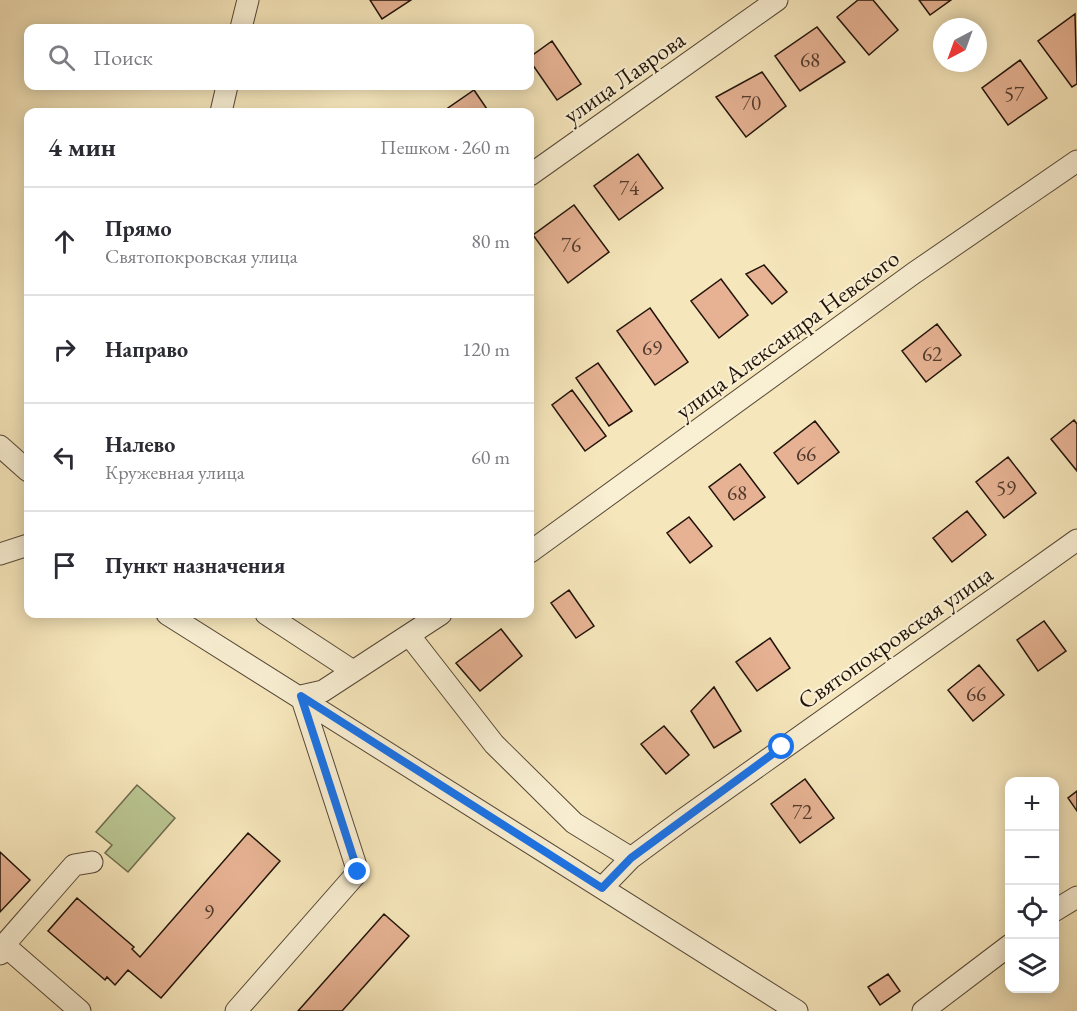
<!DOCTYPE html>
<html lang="ru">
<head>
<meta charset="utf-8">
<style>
	:root { --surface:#fff; --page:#f7f7f7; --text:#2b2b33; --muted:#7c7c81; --line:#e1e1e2 }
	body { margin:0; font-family:"EB Garamond",serif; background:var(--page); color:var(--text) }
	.controls { position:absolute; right:18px; bottom:18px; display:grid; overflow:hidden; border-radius:12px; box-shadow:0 3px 15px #0003 }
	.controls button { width:54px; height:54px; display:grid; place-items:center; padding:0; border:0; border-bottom:2px solid var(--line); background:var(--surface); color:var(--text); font:30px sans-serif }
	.compass { position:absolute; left:933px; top:18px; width:54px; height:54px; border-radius:50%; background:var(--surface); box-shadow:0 3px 15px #0003; rotate:221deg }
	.stop { position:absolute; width:18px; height:18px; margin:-14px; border:4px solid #1a73e8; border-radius:50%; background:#fff }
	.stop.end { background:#1a73e8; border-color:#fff; box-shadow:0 2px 6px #0008 }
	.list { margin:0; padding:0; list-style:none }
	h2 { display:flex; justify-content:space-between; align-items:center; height:78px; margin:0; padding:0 24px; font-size:26px }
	h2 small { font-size:20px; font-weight:400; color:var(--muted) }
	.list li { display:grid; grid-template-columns:39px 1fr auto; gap:18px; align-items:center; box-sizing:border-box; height:108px; padding:0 24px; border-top:2px solid var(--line) }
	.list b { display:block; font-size:22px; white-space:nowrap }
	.list p { margin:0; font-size:20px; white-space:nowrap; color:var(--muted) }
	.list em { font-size:20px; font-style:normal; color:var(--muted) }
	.icon { flex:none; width:33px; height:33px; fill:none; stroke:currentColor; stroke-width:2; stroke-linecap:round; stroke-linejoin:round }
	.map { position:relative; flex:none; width:1077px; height:1011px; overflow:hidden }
	.search { position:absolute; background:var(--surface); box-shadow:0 3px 15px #0003; left:24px; top:24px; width:510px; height:66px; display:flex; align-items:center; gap:15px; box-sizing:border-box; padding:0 21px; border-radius:12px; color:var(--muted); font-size:22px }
	.panel { position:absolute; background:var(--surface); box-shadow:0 3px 15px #0003; left:24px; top:108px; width:510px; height:510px; border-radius:12px }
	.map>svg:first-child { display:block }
	.green { fill:#bac692; stroke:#6e6c4e; stroke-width:1.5 }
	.building { fill:#e6b293; stroke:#211309; stroke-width:1.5 }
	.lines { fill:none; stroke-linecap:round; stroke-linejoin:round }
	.minor-casing { stroke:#564836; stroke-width:23 }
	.minor { stroke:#f9efd3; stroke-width:21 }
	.route { stroke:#1a73e8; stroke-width:8 }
	.labels { text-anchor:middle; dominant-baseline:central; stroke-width:4.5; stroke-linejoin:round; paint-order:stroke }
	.number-label { font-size:21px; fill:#523b2c }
	.street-label { font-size:24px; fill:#211309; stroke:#f9efd3 }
</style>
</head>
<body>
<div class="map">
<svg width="1077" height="1011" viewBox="0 0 1077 1011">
	<rect width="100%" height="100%" fill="#f6e6bb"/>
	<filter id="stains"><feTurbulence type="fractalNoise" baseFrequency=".00333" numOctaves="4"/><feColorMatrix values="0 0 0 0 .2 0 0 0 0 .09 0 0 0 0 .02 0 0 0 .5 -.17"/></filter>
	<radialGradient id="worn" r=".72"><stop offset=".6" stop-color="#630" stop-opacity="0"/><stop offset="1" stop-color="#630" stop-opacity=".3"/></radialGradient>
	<path class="green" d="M137,785L175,818L128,872L105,853L112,845L96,832Z"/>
	<path class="building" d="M370,0H411L382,19Z
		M858,0H873L898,30L869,55L837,17Z
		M919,0H951L930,15Z
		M1075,14L1077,84L1072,87L1038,41Z
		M817,27L845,62L800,91L775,56Z
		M552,41L581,84L557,100L530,61V57Z
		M1020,60L1047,98L1008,125L982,88Z
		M762,72L786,106L746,137L716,97Z
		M474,90L489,112H451L448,108Z
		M638,154L663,188L619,220L594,186Z
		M574,205L609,252L568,283L533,235Z
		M764,265L787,292L772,304L746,274Z
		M721,279L748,315L719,338L691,301Z
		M650,308L688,362L655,385L617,331Z
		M937,324L961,355L926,382L902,351Z
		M598,363L632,411L609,426L576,378Z
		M572,390L606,436L585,451L552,405Z
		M1074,420L1077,424V471L1051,439Z
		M815,421L839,452L798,484L774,453Z
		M1008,457L1036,493L1004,518L976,482Z
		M740,464L765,497L734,520L709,487Z
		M967,511L986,535L952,562L933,538Z
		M689,517L712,546L690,563L667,533Z
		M569,590L594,626L576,638L551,603Z
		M1044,621L1066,651L1038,671L1017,640Z
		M501,629L522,656L480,691L456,663Z
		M770,638L790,668L757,691L736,662Z
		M979,665L1004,695L973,721L948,690Z
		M714,687L741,731L714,748L691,711Z
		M664,726L689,755L666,774L641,744Z
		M805,779L834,818L800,843L771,804Z
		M1077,791V811L1068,798Z
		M248,833L280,861L161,998L128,970L115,985L107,977L105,980L48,931L77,898L134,947L132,949L140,957Z
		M0,852L30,880L0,912Z
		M384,914L409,936L342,1011H298Z
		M888,974L900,991L880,1005L868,987Z"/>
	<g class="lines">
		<g class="minor-casing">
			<path id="minor" d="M241,28L248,0
				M221,112L227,86
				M530,175L777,0
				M0,446L28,471
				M530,552L914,273L1077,161
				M0,554L28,545
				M167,614L797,1011
				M266,614L353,671
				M409,635L494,744L574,823L631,858
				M602,888L631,858L681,821L1077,540
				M1054,911L1077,897
				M4,945L80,1011
				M0,954L4,945L74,865L92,862
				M236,1011L358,872L301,696L323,691L441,614
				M923,1011L1010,945"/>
		</g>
		<use href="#minor" class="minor"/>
	</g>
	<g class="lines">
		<path class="route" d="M358,872L301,696L602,888L631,858L782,747"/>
	</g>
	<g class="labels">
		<g class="number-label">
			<text x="810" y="59">68</text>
			<text x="1014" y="93">57</text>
			<text x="751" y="102">70</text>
			<text x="629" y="187">74</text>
			<text x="571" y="244">76</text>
			<text x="652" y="347">69</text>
			<text x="932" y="353">62</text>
			<text x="806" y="453">66</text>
			<text x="1006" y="487">59</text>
			<text x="737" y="492">68</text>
			<text x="976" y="693">66</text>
			<text x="802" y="811">72</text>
			<text x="209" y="911">9</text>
		</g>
		<g class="street-label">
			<text transform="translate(624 77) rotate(-35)">улица Лаврова</text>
			<text transform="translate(787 334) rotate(-36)">улица Александра Невского</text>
			<text transform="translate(895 637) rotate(-35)">Святопокровская улица</text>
		</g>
	</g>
	<rect width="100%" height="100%" filter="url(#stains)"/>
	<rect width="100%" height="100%" fill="url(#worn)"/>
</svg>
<div class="controls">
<button>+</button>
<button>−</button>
<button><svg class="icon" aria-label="locate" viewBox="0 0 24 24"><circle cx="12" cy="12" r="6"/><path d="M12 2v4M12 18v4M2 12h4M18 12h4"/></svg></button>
<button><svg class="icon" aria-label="layers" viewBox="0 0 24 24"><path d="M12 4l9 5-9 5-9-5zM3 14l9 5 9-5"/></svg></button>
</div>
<svg class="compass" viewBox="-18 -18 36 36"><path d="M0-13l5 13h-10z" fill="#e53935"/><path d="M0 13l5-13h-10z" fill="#7c7c81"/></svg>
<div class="stop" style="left:782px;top:747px"></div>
<div class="stop end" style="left:358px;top:872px"></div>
<div class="search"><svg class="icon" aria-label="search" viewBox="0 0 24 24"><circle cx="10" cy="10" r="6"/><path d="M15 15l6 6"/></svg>Поиск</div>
<section class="panel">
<h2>4 мин<small>Пешком · 260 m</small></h2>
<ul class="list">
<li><svg class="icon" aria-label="ahead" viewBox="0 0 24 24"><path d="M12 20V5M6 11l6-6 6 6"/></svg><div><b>Прямо</b><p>Святопокровская улица</p></div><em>80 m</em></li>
<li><svg class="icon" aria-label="right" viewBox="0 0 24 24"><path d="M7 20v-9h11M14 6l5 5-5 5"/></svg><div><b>Направо</b></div><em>120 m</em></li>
<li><svg class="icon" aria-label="left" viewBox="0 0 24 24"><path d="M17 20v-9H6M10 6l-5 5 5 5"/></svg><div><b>Налево</b><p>Кружевная улица</p></div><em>60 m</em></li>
<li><svg class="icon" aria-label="arrive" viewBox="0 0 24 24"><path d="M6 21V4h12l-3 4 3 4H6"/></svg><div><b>Пункт назначения</b></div></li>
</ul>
</section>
</div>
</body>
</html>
